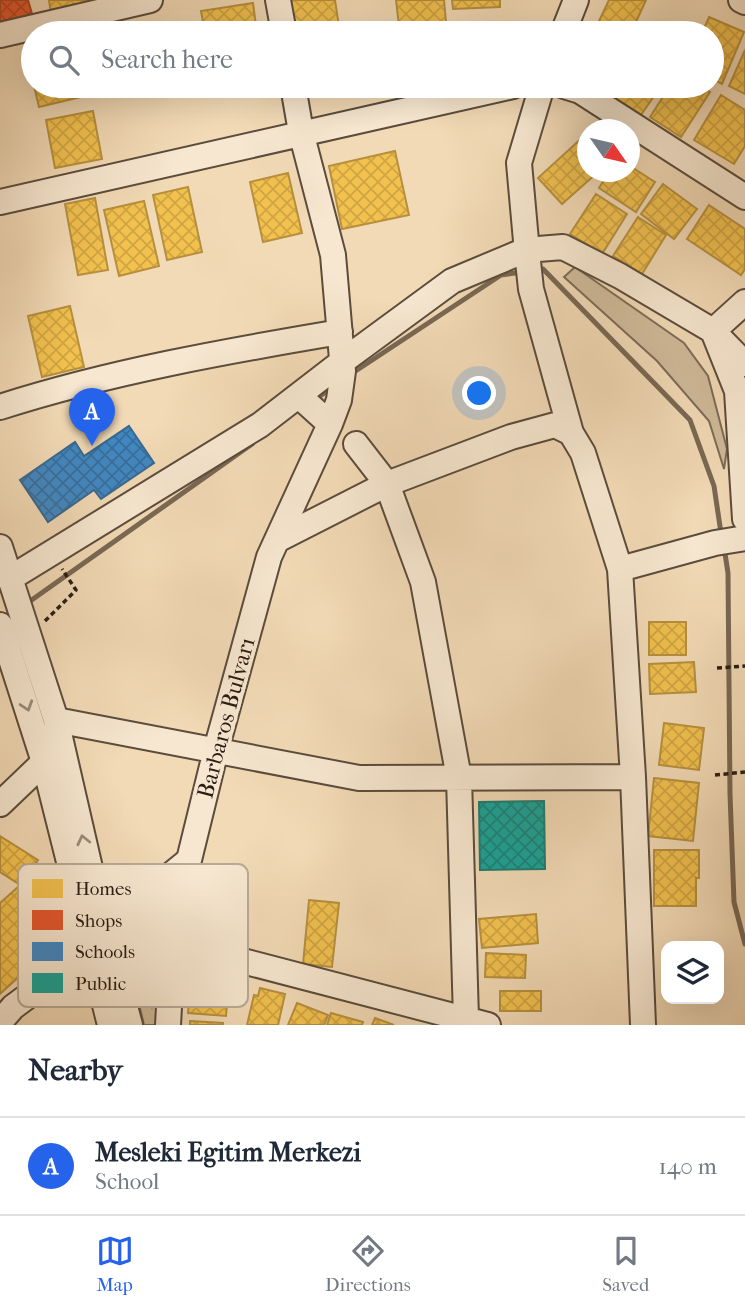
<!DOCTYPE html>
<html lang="en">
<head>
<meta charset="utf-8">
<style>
	:root { --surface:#fff; --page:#f2f2f3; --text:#1f2937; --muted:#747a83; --line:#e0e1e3; --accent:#2563eb }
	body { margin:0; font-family:"IM FELL French Canon",serif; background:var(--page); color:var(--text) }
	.controls { position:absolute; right:21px; bottom:21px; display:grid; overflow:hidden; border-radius:14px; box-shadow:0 7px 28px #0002 }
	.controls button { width:63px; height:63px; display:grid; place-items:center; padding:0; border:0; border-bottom:2px solid var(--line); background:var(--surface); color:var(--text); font:35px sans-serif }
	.compass { position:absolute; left:577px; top:119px; width:63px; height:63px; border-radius:50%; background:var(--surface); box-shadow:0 7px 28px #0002; rotate:124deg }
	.you { position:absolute; left:480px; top:394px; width:24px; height:24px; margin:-18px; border:5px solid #fff; border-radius:50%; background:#1a73e8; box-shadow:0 0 0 10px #1a73e833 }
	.badge { display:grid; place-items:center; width:46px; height:46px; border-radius:50%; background:var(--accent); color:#fff; font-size:23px; font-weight:700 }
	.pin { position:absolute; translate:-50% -58px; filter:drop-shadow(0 2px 4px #0008) }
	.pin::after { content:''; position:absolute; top:37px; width:24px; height:21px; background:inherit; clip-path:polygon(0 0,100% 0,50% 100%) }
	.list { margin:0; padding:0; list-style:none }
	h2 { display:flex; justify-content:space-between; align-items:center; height:91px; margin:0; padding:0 28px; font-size:30px }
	h2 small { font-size:23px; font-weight:400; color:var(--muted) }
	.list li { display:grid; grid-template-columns:46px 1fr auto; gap:21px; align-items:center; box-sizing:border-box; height:98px; padding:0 28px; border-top:2px solid var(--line) }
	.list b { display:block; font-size:26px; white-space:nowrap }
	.list p { margin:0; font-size:23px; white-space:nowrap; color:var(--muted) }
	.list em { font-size:23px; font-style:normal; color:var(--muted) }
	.icon { flex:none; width:38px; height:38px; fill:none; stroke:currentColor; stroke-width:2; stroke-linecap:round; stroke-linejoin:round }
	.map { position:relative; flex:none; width:745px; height:1025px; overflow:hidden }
	.search { position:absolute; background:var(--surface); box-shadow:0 7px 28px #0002; left:21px; right:21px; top:21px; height:77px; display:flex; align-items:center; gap:18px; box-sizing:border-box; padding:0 24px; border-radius:38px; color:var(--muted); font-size:26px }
	.sheet { height:189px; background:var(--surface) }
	nav { display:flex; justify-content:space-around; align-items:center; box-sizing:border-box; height:98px; border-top:2px solid var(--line); background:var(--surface); font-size:19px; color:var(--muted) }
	nav a { display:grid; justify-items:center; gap:4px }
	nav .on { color:var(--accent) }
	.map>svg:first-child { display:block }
	.green { fill:#d0ba9a; stroke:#7c6c57; stroke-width:2 }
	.park { fill:url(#park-tufts); stroke:#7c6c57; stroke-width:2 }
	.homes { fill:url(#homes-cross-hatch); stroke:#b6903d; stroke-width:2 }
	.shops { fill:url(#shops-cross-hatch); stroke:#ac4626; stroke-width:2 }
	.schools { fill:url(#schools-cross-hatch); stroke:#386890; stroke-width:2 }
	.public { fill:url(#public-cross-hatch); stroke:#1c7b70; stroke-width:2 }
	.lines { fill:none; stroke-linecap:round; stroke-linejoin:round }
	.stream { stroke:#796854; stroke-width:5 }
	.minor-casing { stroke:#5b4c3c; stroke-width:28 }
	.path { stroke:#291d14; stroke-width:3.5; stroke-dasharray:5 3.5; stroke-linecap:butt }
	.minor { stroke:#f7e7d0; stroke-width:24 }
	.oneway { stroke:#9a8c7b }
	.labels { text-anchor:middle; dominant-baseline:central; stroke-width:7; stroke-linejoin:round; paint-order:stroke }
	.street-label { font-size:23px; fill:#291d14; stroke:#f7e7d0 }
	.key { fill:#f7e7d0; stroke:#b9aa98; stroke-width:2 }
	.key-label { font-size:19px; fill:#291d14 }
</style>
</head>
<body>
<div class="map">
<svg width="745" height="1025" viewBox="0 0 745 1025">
	<defs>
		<pattern id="park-tufts" width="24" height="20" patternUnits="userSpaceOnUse" patternTransform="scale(1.75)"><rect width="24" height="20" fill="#d0ba9a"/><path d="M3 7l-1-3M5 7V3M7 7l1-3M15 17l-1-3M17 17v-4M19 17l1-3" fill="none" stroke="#b39f84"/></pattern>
		<pattern id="homes-cross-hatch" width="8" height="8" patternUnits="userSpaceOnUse" patternTransform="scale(1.75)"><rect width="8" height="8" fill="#f2c14e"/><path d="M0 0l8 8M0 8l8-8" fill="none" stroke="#d0a543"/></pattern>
		<pattern id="shops-cross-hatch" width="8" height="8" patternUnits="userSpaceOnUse" patternTransform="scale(1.75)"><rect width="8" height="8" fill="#e4572e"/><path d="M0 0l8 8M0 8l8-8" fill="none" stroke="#b94726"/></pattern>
		<pattern id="schools-cross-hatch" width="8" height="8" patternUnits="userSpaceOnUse" patternTransform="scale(1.75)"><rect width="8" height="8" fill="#3f88c5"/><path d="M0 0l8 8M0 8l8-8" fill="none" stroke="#356f9f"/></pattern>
		<pattern id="public-cross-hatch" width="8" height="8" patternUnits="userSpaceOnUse" patternTransform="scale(1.75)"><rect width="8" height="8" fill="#17a398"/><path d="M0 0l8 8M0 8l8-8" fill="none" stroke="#15847b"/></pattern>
	</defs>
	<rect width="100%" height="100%" fill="#f2dab6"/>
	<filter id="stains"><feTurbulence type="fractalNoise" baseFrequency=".00286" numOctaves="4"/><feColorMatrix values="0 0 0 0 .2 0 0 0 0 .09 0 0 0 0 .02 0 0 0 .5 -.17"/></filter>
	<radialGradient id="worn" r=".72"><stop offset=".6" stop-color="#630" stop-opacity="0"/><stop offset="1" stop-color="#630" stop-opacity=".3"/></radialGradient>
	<path class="green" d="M575,267L684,343L708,376L727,449L724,469L709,421L657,361L564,277Z"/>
	<path class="park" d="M160,899L166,901L159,1025H144L121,930Z"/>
	<path class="homes" d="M49,0H93L94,7L51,14Z
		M289,0H335L340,33H294Z
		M396,0H444L446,22L399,26Z
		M452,0H500V7L453,9Z
		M609,0H646L631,33L599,21Z
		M253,3L257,33H205L201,11Z
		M709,17L744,32L722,84L712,79V33H702Z
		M589,24L602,33H582Z
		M493,26V33H456V28Z
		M137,27L138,33H97Z
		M745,50V94L729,86Z
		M33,53V82L27,55Z
		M34,86H87L89,95L39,107Z
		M408,86H440L410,93Z
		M612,86H661L641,115L607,93Z
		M670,86H701L710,92L681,137L650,117Z
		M721,95L745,110V146L734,164L694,140Z
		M93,111L102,159L55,168L46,120Z
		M584,136L588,139V172H598L562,204L538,178Z
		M395,151L409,215L342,229L329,166Z
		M630,166L655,182L636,212L599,188L609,172H630Z
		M288,173L302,233L263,242L250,182Z
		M663,184L697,209L674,239L641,214Z
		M188,187L202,252L167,260L153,195Z
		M596,194L627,214L602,254L570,234Z
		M95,198L108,270L78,275L65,204Z
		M144,201L159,266L119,276L104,210Z
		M709,205L745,229V269L741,275L687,239Z
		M638,217L666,235L642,274L613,256Z
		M70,306L84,367L42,377L28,316Z
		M649,622H686V655H649Z
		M694,662L696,692L650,694L649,664Z
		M664,723L704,728L699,770L659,765Z
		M654,778L699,783L693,841L648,836Z
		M0,836L38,860L22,886L0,872Z
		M654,850H699V878H696V906H654Z
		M18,887L30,900L38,893L68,928L19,970L22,974L0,994V903Z
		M309,900L339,903L332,967L303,964Z
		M536,914L538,943L482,948L479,919Z
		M486,953L526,955L525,978L485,977Z
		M191,979L229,982L226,1016L188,1013Z
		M260,988L285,994L278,1025H247L254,995L258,996Z
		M500,991H541V1011H500Z
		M297,1003L328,1015L324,1025H288Z
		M331,1013L363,1022L362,1025H327Z
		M375,1018L394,1025H372Z
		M190,1021L223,1023V1025H190Z"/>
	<path class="shops" d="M0,0H28L33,17L0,25Z"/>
	<path class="schools" d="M129,426L154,463L101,499L94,490L48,522L20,480L75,442L84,456Z"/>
	<path class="public" d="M544,801L545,869L480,870L479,802Z"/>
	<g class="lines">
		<path class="stream" d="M535,271L543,269L690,420L714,486L721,533
			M351,374L501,275L522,272
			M314,400L332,388
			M724,547L728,573L730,794L734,902L745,944
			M26,604L252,444"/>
		<g class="minor-casing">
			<path id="minor" d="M278,0L284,33
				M741,0L745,2
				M563,33L576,0
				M0,35L150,0
				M293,86L301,132L333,255L343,371L339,400L330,424
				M542,86L519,163L527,252L531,289L571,433
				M564,86L580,91L745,197
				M0,202L513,86
				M745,302L713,331L745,364
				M0,407C109,372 227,351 340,332
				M356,444L387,484L423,582L459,778L466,1019
				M277,540L387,484L511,437L555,425L571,433L583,453L620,569L633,777L643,1025
				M0,547L56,720L104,929L130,1025
				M620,569L715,543L745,538
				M9,579L260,425L343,361L452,281L526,250L563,247L620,276L713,331L737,391L745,519
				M0,625L44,762L110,1025
				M56,720L359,778L633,777
				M0,804L44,762
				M104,929L189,860
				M172,952L235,959L488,1025
				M0,1022L13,1007L91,949
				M168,1025L172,952L189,860L216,750L269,557L330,424L299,396"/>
		</g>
		<path class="path" d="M45,621L76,590L62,569
			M717,668L745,666
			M715,775L745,772"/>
		<use href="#minor" class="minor"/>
	</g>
	<defs><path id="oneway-chevron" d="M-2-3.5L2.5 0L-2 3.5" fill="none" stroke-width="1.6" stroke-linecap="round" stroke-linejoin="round" transform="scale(1.75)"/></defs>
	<g class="oneway">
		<use href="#oneway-chevron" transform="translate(27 706) rotate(72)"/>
		<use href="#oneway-chevron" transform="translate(83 840) rotate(-103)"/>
	</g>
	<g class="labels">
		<g class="street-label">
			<text transform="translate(226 718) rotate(-75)">Barbaros Bulvarı</text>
		</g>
	</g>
	<rect x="18" y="864" width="230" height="143" rx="10" class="key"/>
	<rect x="32" y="879" width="31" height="19" fill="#f2c14e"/>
	<rect x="32" y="910" width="31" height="20" fill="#e4572e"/>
	<rect x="32" y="942" width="31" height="19" fill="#3f88c5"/>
	<rect x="32" y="973" width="31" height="20" fill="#17a398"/>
	<g class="key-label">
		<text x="75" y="895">Homes</text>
		<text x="75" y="927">Shops</text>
		<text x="75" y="958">Schools</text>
		<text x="75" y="990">Public</text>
	</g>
	<rect width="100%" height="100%" filter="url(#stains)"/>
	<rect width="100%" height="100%" fill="url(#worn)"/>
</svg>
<div class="controls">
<button><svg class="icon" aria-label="layers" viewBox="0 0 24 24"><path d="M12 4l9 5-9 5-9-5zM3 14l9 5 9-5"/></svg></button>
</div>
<svg class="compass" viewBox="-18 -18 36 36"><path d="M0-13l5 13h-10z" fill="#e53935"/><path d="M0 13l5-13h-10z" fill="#747a83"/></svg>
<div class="you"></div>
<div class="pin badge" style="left:92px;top:446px">A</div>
<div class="search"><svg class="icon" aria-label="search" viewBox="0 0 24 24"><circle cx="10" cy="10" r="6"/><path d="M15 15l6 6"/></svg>Search here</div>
</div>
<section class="sheet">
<h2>Nearby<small></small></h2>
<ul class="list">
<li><span class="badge">A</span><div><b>Mesleki Egitim Merkezi</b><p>School</p></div><em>140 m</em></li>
</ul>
</section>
<nav>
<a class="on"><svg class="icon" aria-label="map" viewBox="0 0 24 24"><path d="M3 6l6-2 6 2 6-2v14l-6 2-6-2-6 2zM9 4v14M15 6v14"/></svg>Map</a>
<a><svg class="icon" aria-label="directions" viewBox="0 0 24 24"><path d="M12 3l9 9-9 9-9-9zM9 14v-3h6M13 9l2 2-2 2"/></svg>Directions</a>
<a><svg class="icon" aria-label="saved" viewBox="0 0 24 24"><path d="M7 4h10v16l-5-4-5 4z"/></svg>Saved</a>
</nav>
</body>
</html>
